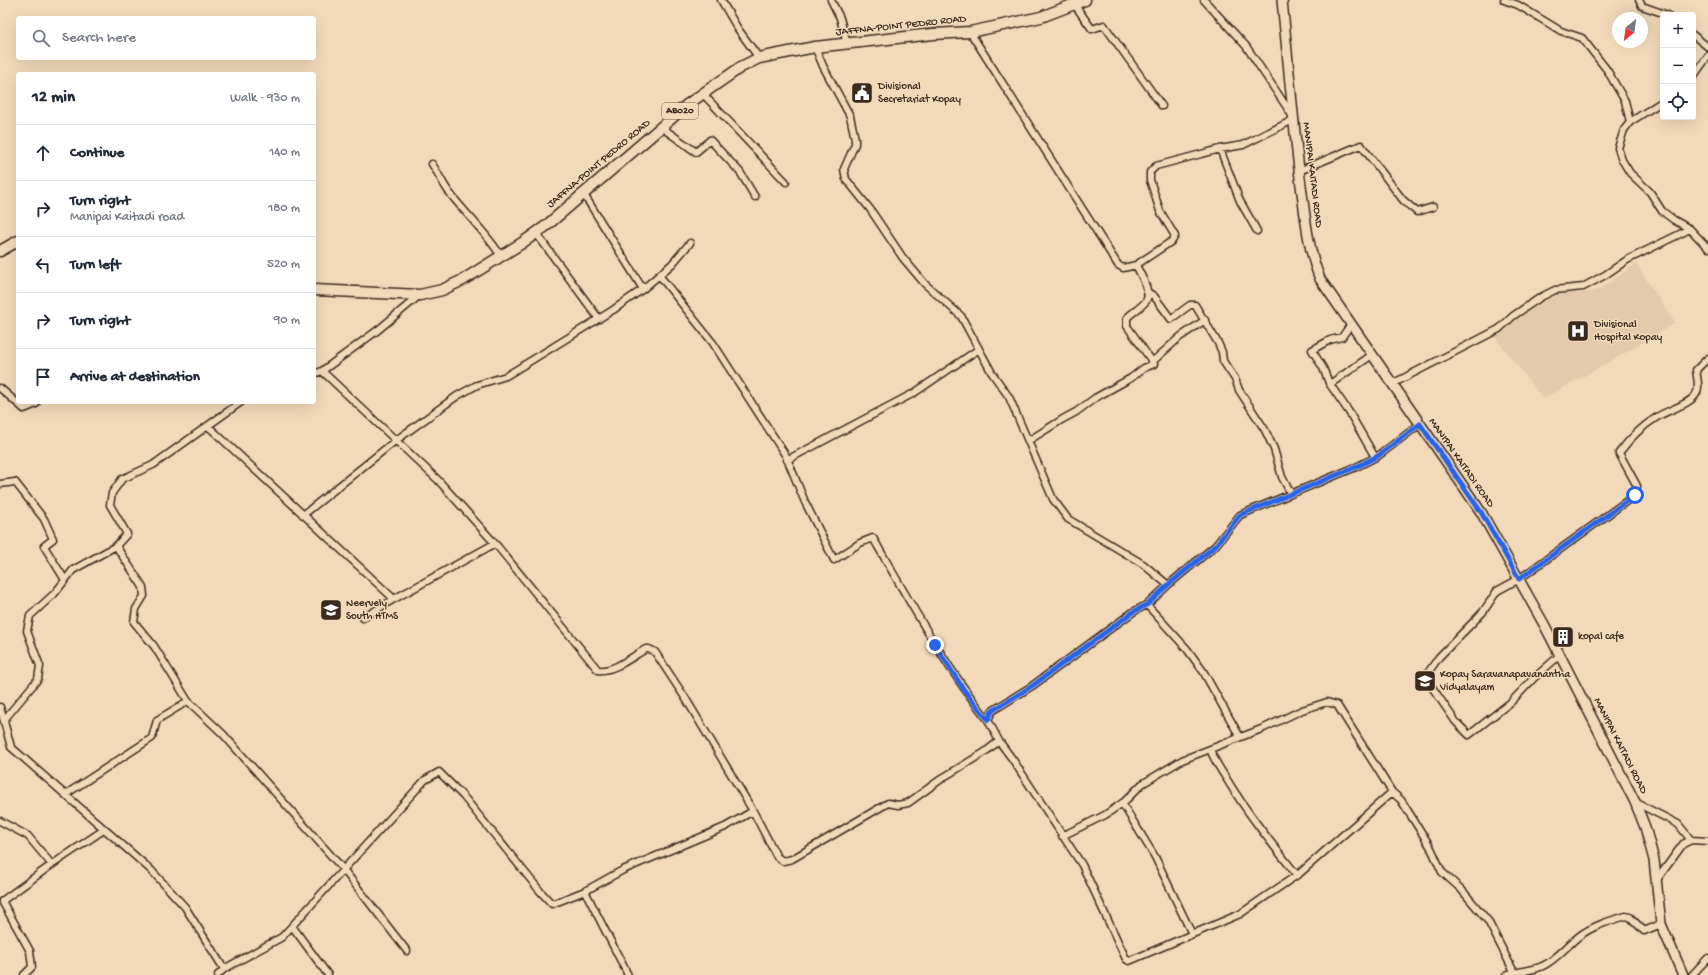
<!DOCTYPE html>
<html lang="en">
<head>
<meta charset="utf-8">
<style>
	:root { --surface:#fff; --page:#f2f2f3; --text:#1f2937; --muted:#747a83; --line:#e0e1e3 }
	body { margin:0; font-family:"Gochi Hand",sans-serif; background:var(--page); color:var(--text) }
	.controls { position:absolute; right:12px; top:12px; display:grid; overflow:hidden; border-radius:4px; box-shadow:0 4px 16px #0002 }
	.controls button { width:36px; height:36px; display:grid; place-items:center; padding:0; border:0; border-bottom:1px solid var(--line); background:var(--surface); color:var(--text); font:20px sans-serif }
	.compass { position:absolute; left:1612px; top:12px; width:36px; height:36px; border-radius:50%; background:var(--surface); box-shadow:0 4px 16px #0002; rotate:209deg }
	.stop { position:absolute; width:12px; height:12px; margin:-9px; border:3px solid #2563eb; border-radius:50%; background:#fff }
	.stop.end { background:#2563eb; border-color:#fff; box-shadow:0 1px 4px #0008 }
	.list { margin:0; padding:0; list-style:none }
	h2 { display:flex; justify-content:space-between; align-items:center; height:52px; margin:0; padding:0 16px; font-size:17px }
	h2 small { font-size:13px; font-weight:400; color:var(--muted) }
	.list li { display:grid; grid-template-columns:26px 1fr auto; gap:12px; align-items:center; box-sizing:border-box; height:56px; padding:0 16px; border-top:1px solid var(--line) }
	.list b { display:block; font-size:15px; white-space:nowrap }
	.list p { margin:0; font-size:13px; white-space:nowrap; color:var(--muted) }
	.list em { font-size:13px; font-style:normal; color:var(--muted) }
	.icon { flex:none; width:22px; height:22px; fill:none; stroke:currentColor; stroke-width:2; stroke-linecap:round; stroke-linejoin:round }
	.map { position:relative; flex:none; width:1708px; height:975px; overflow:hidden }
	.search { position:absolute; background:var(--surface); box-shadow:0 4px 16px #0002; left:16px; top:16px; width:300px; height:44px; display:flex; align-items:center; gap:10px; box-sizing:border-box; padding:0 14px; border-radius:4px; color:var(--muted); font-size:15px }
	.panel { position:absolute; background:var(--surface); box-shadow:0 4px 16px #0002; left:16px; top:72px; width:300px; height:332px; border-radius:4px }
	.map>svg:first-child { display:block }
	.built { fill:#e3caac }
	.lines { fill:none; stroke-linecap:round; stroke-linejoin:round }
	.minor-casing { stroke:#3b2a1e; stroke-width:9 }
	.secondary-casing { stroke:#3b2a1e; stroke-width:12 }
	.primary-casing { stroke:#3b2a1e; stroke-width:13 }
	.minor { stroke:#f2d9b9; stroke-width:6 }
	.secondary { stroke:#f2d9b9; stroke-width:9 }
	.primary { stroke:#f2d9b9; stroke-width:10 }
	.route { stroke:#2563eb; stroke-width:5 }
	.labels { text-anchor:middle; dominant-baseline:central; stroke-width:3; stroke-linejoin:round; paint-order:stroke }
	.shield { fill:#f2d9b9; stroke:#725e4c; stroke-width:1 }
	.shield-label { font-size:10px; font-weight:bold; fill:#3b2a1e }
	.street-label { font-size:11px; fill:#3b2a1e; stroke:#f2d9b9 }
	.poi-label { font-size:11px; fill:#3b2a1e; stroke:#f2d9b9; text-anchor:start }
</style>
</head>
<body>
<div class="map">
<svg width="1708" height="975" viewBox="0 0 1708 975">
	<rect width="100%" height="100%" fill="#f2d9b9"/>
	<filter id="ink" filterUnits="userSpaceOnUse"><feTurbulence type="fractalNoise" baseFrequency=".025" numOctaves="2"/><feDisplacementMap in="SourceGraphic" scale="8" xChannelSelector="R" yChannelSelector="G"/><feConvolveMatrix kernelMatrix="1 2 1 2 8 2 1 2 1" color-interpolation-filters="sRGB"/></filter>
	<g filter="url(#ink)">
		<path class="built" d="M1636,264L1675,323L1625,353L1543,399L1492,333L1558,294L1585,293L1600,289Z"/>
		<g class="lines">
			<g class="minor-casing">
				<path id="minor" d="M721,0L738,29L759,58
					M831,0L840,18L847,44
					M1204,0L1246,46L1292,115
					M1504,0L1518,5L1561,31L1582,38L1607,70L1625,101L1630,122L1624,130L1618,148L1622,160L1630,173L1650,192L1662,211L1674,220L1690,229L1708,248
					M1639,0L1642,6L1668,15
					M1074,4L1092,29L1104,25L1162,106
					M970,32L1118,265L1123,268L1136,265L1172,241L1175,236L1160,211L1150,180V172L1156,166L1220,149L1243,145L1293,120
					M1693,35L1708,47
					M815,47L823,66L850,116L855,139V144L844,169L846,179L870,209L903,258L925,284L961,316L992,373L1009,397L1053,499L1068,519L1143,564L1168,585
					M1693,77L1708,56
					M703,94L786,182
					M1630,122L1663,101
					M661,127L696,152L710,140L740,172L755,197
					M1220,149L1240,201L1257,231
					M432,164C439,174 444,187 452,196C468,216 487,234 501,256
					M1299,171L1361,145L1403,200L1417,212L1433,207
					M583,193L643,289
					M536,233L599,319
					M659,275L713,343L786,456L805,502L834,560L860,543L873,538C909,600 943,664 988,720
					M1147,292L1154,296L1171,319L1190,305H1195L1218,343L1222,352L1223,361L1235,379L1239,390L1265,430L1274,449L1282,477L1291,494
					M1351,324L1342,337L1330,340L1312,350L1323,368L1329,383L1349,412L1375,457
					M1152,362L1180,337L1205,320
					M322,371L438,480L498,547L598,670C614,672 633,656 646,649H649L655,652L686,699L753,811
					M314,374L322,371L378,330L420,295
					M1330,384L1372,355
					M1392,384L1499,329L1513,316L1541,297L1555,290L1583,287L1605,275L1627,260L1690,229
					M0,388L24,409L36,404
					M241,402L153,465L122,479L112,493L110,505L127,534L116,546L143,587L144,596L136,609L134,622L154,646L188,701L223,734L343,869L407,951
					M208,426L394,599L363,618
					M1028,441L1063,419L1076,412L1095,398L1131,378L1144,368L1154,364L1127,326V318C1132,312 1141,308 1146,301C1152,292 1140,274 1136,265
					M787,460L914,393L979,349
					M0,484L15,482L44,519L53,539L44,546L65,580
					M303,515L395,441L457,396L477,385L506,376L613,310L643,289L672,264L690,243
					M394,599L494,544
					M1147,605L1187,649L1203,671L1240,737
					M1560,655L1534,678L1511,702L1469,735L1456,722L1425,677L1439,657L1483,612L1497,591L1519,579L1635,495L1637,486L1619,453C1630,438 1641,427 1657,417C1667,410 1690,405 1696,394C1700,388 1697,377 1696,370L1708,358
					M0,707L11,747L151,870L185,907L224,969
					M4,720L38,679L40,666L27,631L30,616L55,593L73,570L116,546
					M999,741L1013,760L1082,865L1126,959L1129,961L1240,914L1300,873L1392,792
					M1210,749C1214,760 1220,769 1226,778C1247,813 1272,844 1297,875
					M66,794L152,738L157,720L188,701
					M1635,802L1678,824L1691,840
					M1122,803L1155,857L1192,934
					M0,821L28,836L52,865
					M1062,836L1105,815L1124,802L1142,784L1182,760L1264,728L1302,710L1327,702L1337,705L1392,792L1401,800L1430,846L1442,872L1461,889L1488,921L1514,972
					M1656,881L1683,844L1691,840L1708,841
					M585,891L628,975
					M292,926L328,975
					M24,975L32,967L30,951L2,901L50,866L105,829
					M218,975L224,969L282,937L425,780L439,772L463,796L540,891L552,904L585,891L623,870L725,827L753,811L777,857L783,861L792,859L888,803L898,805L908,803L944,777L985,752L999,741L988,720L992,711L1032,686L1133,612L1148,604L1168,585L1215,546L1240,515L1356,467L1378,456L1420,424
					M1506,975C1520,970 1535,972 1548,963C1559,956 1568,945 1578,937C1592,926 1609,921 1626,916L1630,917L1644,931L1661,924
					M1692,975L1708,958"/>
			</g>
			<g class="secondary-casing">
				<path id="secondary" d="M1282,0C1288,60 1293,119 1300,178C1305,213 1307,247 1320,279L1481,512L1545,626L1635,802L1645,827L1654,860L1661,924L1683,975"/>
			</g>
			<g class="primary-casing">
				<path id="primary" d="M0,251L18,241
					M314,290L420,295L442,290L463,280L522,243L546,226L688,104L741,67L759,58L815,47L933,34L970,32L1041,17L1085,0"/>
			</g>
			<use href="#minor" class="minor"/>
			<use href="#secondary" class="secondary"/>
			<use href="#primary" class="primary"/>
		</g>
	</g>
	<g class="lines" filter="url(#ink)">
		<path class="route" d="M935,645L964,690L988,720L992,711L1032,686L1133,612L1148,604L1168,585L1215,546L1240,515L1356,467L1378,456L1420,424L1481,512L1519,579L1635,495"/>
	</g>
	<defs>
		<g id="civic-square" transform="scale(1.15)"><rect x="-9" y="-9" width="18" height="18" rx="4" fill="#3b2a1e" stroke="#f2d9b9"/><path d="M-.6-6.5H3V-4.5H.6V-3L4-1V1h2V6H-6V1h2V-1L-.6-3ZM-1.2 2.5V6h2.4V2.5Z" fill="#fff"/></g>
		<g id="hospital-square" transform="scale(1.15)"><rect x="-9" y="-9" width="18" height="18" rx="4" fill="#3b2a1e" stroke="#f2d9b9"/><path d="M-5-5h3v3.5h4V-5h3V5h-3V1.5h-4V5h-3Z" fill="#fff"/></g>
		<g id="school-square" transform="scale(1.15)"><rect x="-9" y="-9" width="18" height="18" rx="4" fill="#3b2a1e" stroke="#f2d9b9"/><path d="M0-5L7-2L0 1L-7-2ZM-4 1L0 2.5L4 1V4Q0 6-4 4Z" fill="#fff"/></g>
		<g id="building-square" transform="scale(1.15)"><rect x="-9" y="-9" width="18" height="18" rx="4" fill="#3b2a1e" stroke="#f2d9b9"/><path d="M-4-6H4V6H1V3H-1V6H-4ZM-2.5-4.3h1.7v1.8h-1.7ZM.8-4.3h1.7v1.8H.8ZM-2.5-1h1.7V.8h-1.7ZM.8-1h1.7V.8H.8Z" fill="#fff"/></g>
	</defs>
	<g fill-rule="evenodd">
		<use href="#civic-square" x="862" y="93"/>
		<use href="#hospital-square" x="1578" y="331"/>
		<use href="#school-square" x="331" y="610"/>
		<use href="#building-square" x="1563" y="637"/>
		<use href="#school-square" x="1425" y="681"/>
	</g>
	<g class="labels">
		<rect class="shield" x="662" y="103" width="36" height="16" rx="3"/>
		<g class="shield-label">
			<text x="680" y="111">AB020</text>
		</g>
		<g class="street-label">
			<text transform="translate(901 26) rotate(-6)">JAFFNA-POINT PEDRO ROAD</text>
			<text transform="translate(599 164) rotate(-40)">JAFFNA-POINT PEDRO ROAD</text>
			<text transform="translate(1312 175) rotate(83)">MANIPAI KAITADI ROAD</text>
			<text transform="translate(1461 463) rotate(55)">MANIPAI KAITADI ROAD</text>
			<text transform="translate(1620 746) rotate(63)">MANIPAI KAITADI ROAD</text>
		</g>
		<g class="poi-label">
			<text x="878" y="87">Divisional<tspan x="878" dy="13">Secretariat Kopay</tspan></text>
			<text x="1594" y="325">Divisional<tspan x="1594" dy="13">Hospital Kopay</tspan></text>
			<text x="346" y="604">Neervely<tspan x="346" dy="13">South HTMS</tspan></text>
			<text x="1578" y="637">kopal cafe</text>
			<text x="1440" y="675">Kopay Saravanapavanantha<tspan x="1440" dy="13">Vidyalayam</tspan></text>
		</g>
	</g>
</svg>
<div class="controls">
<button>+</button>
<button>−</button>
<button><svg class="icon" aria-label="locate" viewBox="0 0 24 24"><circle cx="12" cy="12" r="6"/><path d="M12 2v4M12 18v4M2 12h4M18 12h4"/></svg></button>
</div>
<svg class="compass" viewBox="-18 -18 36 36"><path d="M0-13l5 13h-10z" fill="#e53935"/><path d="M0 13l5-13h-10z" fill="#747a83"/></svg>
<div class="stop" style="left:1635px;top:495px"></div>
<div class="stop end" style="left:935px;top:645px"></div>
<div class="search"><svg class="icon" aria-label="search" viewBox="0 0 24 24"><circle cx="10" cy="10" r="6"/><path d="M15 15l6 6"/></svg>Search here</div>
<section class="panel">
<h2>12 min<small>Walk · 930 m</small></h2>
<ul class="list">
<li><svg class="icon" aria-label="ahead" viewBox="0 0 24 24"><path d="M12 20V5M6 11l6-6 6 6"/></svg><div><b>Continue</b></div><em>140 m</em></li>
<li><svg class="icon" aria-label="right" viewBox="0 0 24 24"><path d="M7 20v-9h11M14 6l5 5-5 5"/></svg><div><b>Turn right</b><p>Manipai Kaitadi road</p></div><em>180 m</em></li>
<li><svg class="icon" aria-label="left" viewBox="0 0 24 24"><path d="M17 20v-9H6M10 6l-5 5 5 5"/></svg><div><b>Turn left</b></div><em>520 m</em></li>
<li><svg class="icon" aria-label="right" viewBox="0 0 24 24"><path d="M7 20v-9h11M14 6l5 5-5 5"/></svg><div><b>Turn right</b></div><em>90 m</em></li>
<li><svg class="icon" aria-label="arrive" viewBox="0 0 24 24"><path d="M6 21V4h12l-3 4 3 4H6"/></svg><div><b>Arrive at destination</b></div></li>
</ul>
</section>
</div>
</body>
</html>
